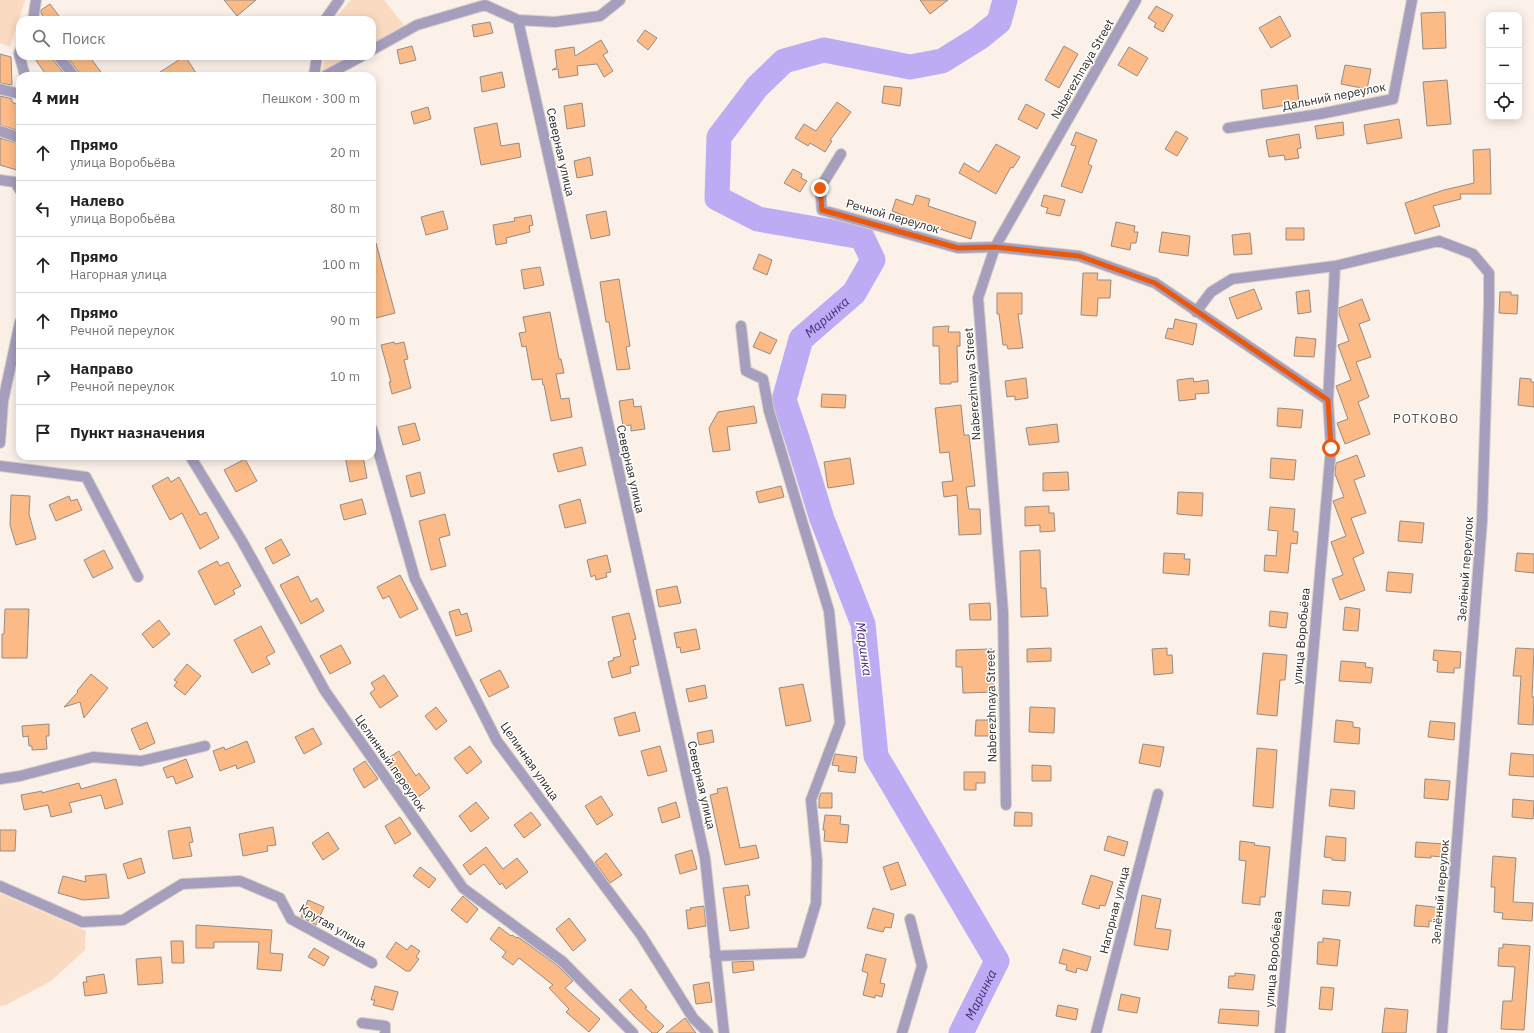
<!DOCTYPE html>
<html lang="ru">
<head>
<meta charset="utf-8">
<style>
	:root { --surface:#fff; --page:#f2f2f2; --text:#222; --muted:#767676; --line:#e0e0e0 }
	body { margin:0; font-family:"IBM Plex Sans",sans-serif; background:var(--page); color:var(--text) }
	.controls { position:absolute; right:12px; top:12px; display:grid; overflow:hidden; border-radius:8px; box-shadow:0 2px 10px #0003 }
	.controls button { width:36px; height:36px; display:grid; place-items:center; padding:0; border:0; border-bottom:1px solid var(--line); background:var(--surface); color:var(--text); font:20px sans-serif }
	.stop { position:absolute; width:12px; height:12px; margin:-9px; border:3px solid #ea580c; border-radius:50%; background:#fff }
	.stop.end { background:#ea580c; border-color:#fff; box-shadow:0 1px 4px #0008 }
	.list { margin:0; padding:0; list-style:none }
	h2 { display:flex; justify-content:space-between; align-items:center; height:52px; margin:0; padding:0 16px; font-size:17px }
	h2 small { font-size:13px; font-weight:400; color:var(--muted) }
	.list li { display:grid; grid-template-columns:26px 1fr auto; gap:12px; align-items:center; box-sizing:border-box; height:56px; padding:0 16px; border-top:1px solid var(--line) }
	.list b { display:block; font-size:15px; white-space:nowrap }
	.list p { margin:0; font-size:13px; white-space:nowrap; color:var(--muted) }
	.list em { font-size:13px; font-style:normal; color:var(--muted) }
	.icon { flex:none; width:22px; height:22px; fill:none; stroke:currentColor; stroke-width:2; stroke-linecap:round; stroke-linejoin:round }
	.map { position:relative; flex:none; width:1534px; height:1033px; overflow:hidden }
	.search { position:absolute; background:var(--surface); box-shadow:0 2px 10px #0003; left:16px; top:16px; width:360px; height:44px; display:flex; align-items:center; gap:10px; box-sizing:border-box; padding:0 14px; border-radius:12px; color:var(--muted); font-size:15px }
	.panel { position:absolute; background:var(--surface); box-shadow:0 2px 10px #0003; left:16px; top:72px; width:360px; height:388px; border-radius:12px }
	.map>svg:first-child { display:block }
	.green { fill:#fadbc2 }
	.lines { fill:none; stroke-linecap:round; stroke-linejoin:round }
	.river { stroke:#bdacf3; stroke-width:25 }
	.building { fill:#fbba86; stroke:#958c85 }
	.minor-casing { stroke:#d7cec7; stroke-width:12 }
	.minor { stroke:#a59ebd; stroke-width:10 }
	.route { stroke:#ea580c; stroke-width:5 }
	.labels { text-anchor:middle; dominant-baseline:central; stroke-width:3; stroke-linejoin:round; paint-order:stroke }
	.street-label { font-size:12px; fill:#312d2a; stroke:#fff }
	.water-label { font-size:13px; font-style:italic; fill:#45297a; stroke:#fff }
	.neighbourhood-label { font-size:13px; letter-spacing:1px; fill:#5a514b; stroke:#fff }
</style>
</head>
<body>
<div class="map">
<svg width="1534" height="1033" viewBox="0 0 1534 1033">
	<rect width="100%" height="100%" fill="#fbf1e9"/>
	<path class="green" d="M0,0H25L10,47L0,43Z
		M351,0H384L404,25L372,44V20H333Z
		M325,56H350L322,72Z
		M0,893L86,931L85,950L51,981L6,1005L0,1006Z"/>
	<g class="lines">
		<path class="river" id="s1" d="M961,1033L997,961L876,756L863,624L822,519L797,438L784,400L801,339L854,293L873,260L862,237L758,219L717,198L719,137L757,87L784,61L824,50L910,67L942,61L979,38L999,22L1005,0"/>
	</g>
	<path class="building" d="M224,0H256L237,16Z
		M920,0H948L930,14Z
		M50,4L62,20H45L41,13V10Z
		M1156,6L1173,15L1163,32L1154,27L1156,23L1148,18Z
		M1445,12L1446,48L1423,49L1421,13Z
		M1280,16L1291,36L1271,48L1259,28Z
		M490,22L493,33L474,37L472,25Z
		M645,30L657,38L648,50L637,41Z
		M601,40L608,52L603,55L613,71L604,77L597,64L577,66L578,75L559,78L558,69L552,70L557,67L555,50L574,47L575,56Z
		M412,46L416,60L400,64L397,50Z
		M1064,46L1078,54L1059,88L1045,80Z
		M1129,47L1148,58L1137,76L1118,65Z
		M0,54L11,57L12,85L0,83Z
		M33,56H52L53,60L66,76H47Z
		M66,56H89L104,76H80L79,72Z
		M185,56L198,76H154Z
		M1345,65L1371,69L1367,89L1341,84Z
		M502,72L505,87L482,92L480,77Z
		M1447,80L1451,124L1427,126L1423,82Z
		M1297,85L1299,103L1263,109L1261,90Z
		M884,86L902,88L900,106L882,103Z
		M0,96L12,99V102L20,106V131L0,125Z
		M837,102L851,112L830,140L832,141L825,152L810,143L808,146L795,138L804,124L816,131Z
		M582,103L585,126L567,129L564,106Z
		M1026,104L1045,114L1037,129L1018,119Z
		M428,107L431,119L414,124L411,112Z
		M1399,119L1402,138L1367,144L1364,125Z
		M1343,122L1344,135L1317,139L1315,126Z
		M497,123L501,146L519,143L521,157L481,165L474,128Z
		M1176,131L1188,138L1177,156L1165,149Z
		M1076,132L1097,140L1088,164L1092,166L1082,193L1061,186L1076,146L1071,145Z
		M1299,134L1301,148L1297,149L1299,158L1285,160L1284,155L1269,157L1266,140Z
		M0,138L20,144V171L0,165Z
		M996,144L1020,157L1013,168L1011,167L996,194L959,173L964,163L979,172Z
		M1490,149L1491,194H1460L1461,199L1433,206L1440,226L1415,234L1405,203L1444,190L1474,183L1473,150Z
		M590,157L593,175L577,178L574,161Z
		M793,169L802,174L801,178L807,181L800,192L784,183Z
		M916,195L930,199L928,206L976,222L971,239L905,218V216L892,211L896,199L913,205Z
		M1044,195L1065,200L1060,216L1046,213L1048,208L1041,206Z
		M443,211L448,229L426,235L421,217Z
		M606,211L610,235L591,239L586,215Z
		M531,215L533,225L529,226L530,232L506,238L507,243L496,245L493,225L515,221L514,218Z
		M1116,222L1135,226L1134,232H1138L1136,243H1131L1130,250L1111,246Z
		M1286,228H1304V240H1286Z
		M1162,232L1190,236L1188,256L1159,252Z
		M1250,233L1252,254L1234,255L1232,235Z
		M376,243L395,313L372,319V244Z
		M759,254L772,260L767,275L753,269Z
		M540,267L544,285L524,289L521,270Z
		M1083,273H1098L1097,280H1111L1110,298H1098L1097,316L1081,315Z
		M619,279L630,346L626,347L630,369L617,370L609,322H606L600,282Z
		M1254,289L1262,309L1237,319L1229,298Z
		M1309,290L1311,312L1298,314L1296,292Z
		M1500,292H1511V295H1518L1517,314L1499,313Z
		M997,293H1022V314H1018L1023,348L1008,349L1007,345H1003L999,314H997Z
		M1362,299L1370,320L1359,324L1371,357L1356,362L1369,397L1358,402L1370,434L1345,444L1337,423L1348,419L1336,386L1351,380L1338,345L1349,341L1339,314V308Z
		M550,312L559,359H561L564,373L556,374L561,399L569,398L572,417L551,421L544,385H543L542,379L532,380L526,346L522,347L519,333L526,332L523,317Z
		M1175,319L1197,324L1193,345L1165,338L1168,328L1173,329Z
		M949,326L948,332H960V346H957L958,382H951V384H940L939,346H933V327Z
		M760,332L777,340L770,354L753,347Z
		M1296,337L1316,339L1314,357L1294,356Z
		M394,342L395,344L404,342L408,359L404,360L411,388L392,394L389,382H391L381,345Z
		M1026,378L1028,398L1015,400V396L1007,397L1005,381Z
		M1193,378L1194,382L1208,380L1209,393L1195,394L1196,399L1179,401L1177,380Z
		M1520,378L1531,379V382H1534V407L1518,405Z
		M822,394L846,395L845,408L821,407Z
		M633,399L634,407L641,406L645,429L631,431V425L623,426L619,401Z
		M961,405L964,435H969L975,486L966,487L969,509H980L981,534L959,535L957,495L944,497L942,482L953,481L949,452L940,453L935,408Z
		M754,406L757,423L727,427L730,450L713,452L709,428L718,412Z
		M1278,408L1303,410L1301,428L1277,426Z
		M415,423L420,440L403,445L398,427Z
		M1057,424L1059,442L1029,445L1026,428Z
		M582,447L586,465L558,472L553,454Z
		M1357,455L1365,476L1354,480L1366,513L1351,518L1364,553L1353,558L1365,590L1340,600L1332,579L1343,575L1331,542L1346,536L1333,501L1344,497L1335,474L1336,463Z
		M345,456H363L367,478L350,482Z
		M850,458L854,484L828,488L824,462Z
		M1271,458L1296,460L1294,480L1270,478Z
		M245,459L257,481L236,492L224,470Z
		M420,472L425,493L411,497L406,476Z
		M1068,472L1069,490L1043,491V473Z
		M168,477L171,482L179,477L200,515L206,512L219,538L200,549L182,513L170,520L152,486Z
		M781,486L784,497L759,503L756,492Z
		M1178,492L1203,493L1202,516L1177,514Z
		M11,495L30,496L29,514L36,539L16,545L10,525Z
		M69,496L71,501L77,499L82,510L56,521L49,505Z
		M362,499L366,514L344,520L340,505Z
		M580,499L586,523L565,528L559,505Z
		M1049,506V513H1054L1055,531L1040,532V525L1025,526V507Z
		M1270,507L1295,509L1293,531L1298,532L1297,544L1291,543L1288,573L1264,571L1265,555L1276,556L1278,531L1268,530Z
		M445,514L450,535L439,538L446,566L431,570L419,521Z
		M1400,521L1424,523L1422,543L1398,541Z
		M281,539L290,555L273,564L265,548Z
		M104,550L113,568L93,578L84,560Z
		M1040,550L1041,588H1046L1048,616L1021,617L1020,551Z
		M1164,553L1185,554L1184,559H1190L1189,575L1163,573Z
		M1517,553L1534,554V573L1515,571Z
		M607,555L611,572L606,573L607,577L596,580L595,575L591,577L587,560Z
		M217,561L220,566L228,562L241,586L233,590L235,594L215,605L198,571Z
		M1388,572L1413,574L1411,593L1386,591Z
		M400,575L418,609L400,618L389,596L383,599L377,587Z
		M298,576L311,602L317,598L324,611L301,624L280,585Z
		M677,586L681,603L659,607L656,590Z
		M990,603L991,620H970L969,604Z
		M1345,607L1360,609L1358,631L1343,630Z
		M5,609H29L27,658H2V634H4Z
		M459,609L461,615L467,613L472,631L456,636L449,612Z
		M1270,611L1288,613L1286,628L1269,626Z
		M629,613L636,639L633,640L639,665L630,667L631,673L612,678L608,662L614,660L613,658L621,656L612,617Z
		M159,620L170,634L153,648L142,634Z
		M261,626L275,652L266,657L270,664L252,673L234,640Z
		M696,629L700,649L681,653L680,647L677,648L674,633Z
		M341,645L351,663L330,674L320,656Z
		M1051,648V661L1027,662V649Z
		M1167,648V655H1172L1173,673L1154,675L1152,649Z
		M1516,648L1534,649L1532,697H1534L1533,725L1518,724L1521,676H1513Z
		M992,649L994,692L963,693L962,667H956V650Z
		M1434,650L1461,652L1460,668H1454V673L1437,672L1438,661L1433,660Z
		M1263,653L1287,655L1285,680H1280L1277,716L1257,714Z
		M1341,661L1366,663L1365,667L1373,668L1371,683L1339,681Z
		M187,664L201,676L185,695L174,686L177,682L174,680Z
		M500,670L509,687L489,697L480,680Z
		M91,674L108,688L84,718L80,702L64,707L78,692L77,691Z
		M384,675L398,696L380,708L370,693L375,689L371,683Z
		M803,684L811,721L786,726L779,688Z
		M705,685L707,698L689,702L686,689Z
		M436,707L447,721L436,730L425,716Z
		M1030,707L1055,708L1054,733L1029,732Z
		M635,712L640,731L619,736L614,718Z
		M976,720H992L991,736H975Z
		M1336,720L1353,722V727L1360,728L1359,744L1334,742Z
		M1430,721L1455,723L1454,740L1428,737Z
		M147,722L155,743L140,750L131,729Z
		M49,724V736H46L47,749L32,750V746H29L28,736L23,737L22,726Z
		M313,728L322,744L304,754L295,737Z
		M712,730L714,742L699,745L697,733Z
		M247,741L255,762L237,769L236,765L220,771L213,751L224,747L225,750Z
		M1143,744L1164,747L1160,767L1139,763Z
		M470,746L482,762L467,774L454,758Z
		M660,746L667,771L648,776L641,751Z
		M1257,748L1277,750L1273,808L1253,806Z
		M399,751L416,776L419,773L430,788L417,798H413L385,760Z
		M1511,753L1534,755V777L1509,775Z
		M835,754L857,757L855,773L838,771L839,766L832,765Z
		M186,759L193,777L176,784L173,776L167,778L163,768Z
		M365,761L378,779L364,788L353,769Z
		M1032,765L1051,766V781H1032Z
		M964,772H985V783H976V790H964Z
		M116,779L123,804L105,809L101,795L69,803L72,812L51,817L48,805L24,810L21,795L42,791V793L79,783L81,789Z
		M1425,779L1450,781L1448,800L1424,798Z
		M727,787L740,848L756,845L759,858L725,865L710,795L718,793L717,789Z
		M1331,789L1355,791L1354,809L1329,806Z
		M821,793H832V808H819V798Z
		M601,796L613,815L597,825L585,806Z
		M1513,799L1534,801L1533,819L1512,817Z
		M476,802L489,818L471,832L459,816Z
		M676,802L680,817L662,823L658,808Z
		M531,812L541,825L524,838L514,825Z
		M1015,812L1032,813V826H1014Z
		M825,815L841,816L840,824L849,825L847,843L824,841L825,830H823Z
		M400,817L411,834L395,844L385,826Z
		M190,827L193,842L189,843L192,856L173,859L168,831Z
		M273,827L276,845L267,846L268,851L243,856L239,834Z
		M0,830H16L15,851H0Z
		M328,832L339,849L323,860L312,843Z
		M1108,836L1128,842L1124,856L1104,850Z
		M1326,836L1346,838L1345,861L1332,860V858L1324,857Z
		M1240,841L1255,843L1254,845L1270,847L1265,897H1260V905L1242,903L1246,861L1239,860Z
		M1416,842L1444,844L1443,857L1431,856V858L1415,857Z
		M486,847L503,869L517,858L528,872L506,889L502,883L500,885L484,864L470,875L463,865Z
		M692,850L697,869L680,874L675,855Z
		M606,853L622,875L610,883L595,862Z
		M1493,856L1516,858L1513,902L1533,903L1532,921L1502,919L1503,913L1494,912L1495,887H1491Z
		M141,858L145,873L128,879L123,864Z
		M898,862L906,885L891,890L883,867Z
		M420,867L436,879L429,888L413,876Z
		M106,874L109,898L83,900L58,893L63,876L86,882L85,876Z
		M1091,875L1113,882L1105,906L1100,905L1099,909L1082,904Z
		M748,885L750,895L745,896L749,928L730,931L723,888Z
		M1323,890L1351,892L1349,906L1322,904Z
		M1142,895L1161,899L1155,928L1171,930L1168,950L1134,945Z
		M463,896L478,909L467,923L451,910Z
		M308,900L324,907L316,925L301,917Z
		M1416,905L1442,908L1441,922L1429,921V927L1414,926Z
		M704,906L706,926L688,929L686,910H691L690,908Z
		M873,908L894,914L891,928L885,927L883,932L867,928Z
		M569,918L586,940L573,951L556,929Z
		M196,925L272,930L270,953L283,954L281,971L257,969L259,942H214V948H196Z
		M499,927L511,936L512,935L517,938L518,937L558,966L573,981L565,988L600,1019L589,1032L566,1012L569,1009L549,988L553,985L519,958L513,965L502,957L506,952L490,939Z
		M1323,938L1340,940L1337,966L1317,964L1318,942H1323Z
		M171,941H183L184,963H172Z
		M396,942L407,950L411,945L420,951L416,957L419,959L410,971H406L386,957Z
		M1503,944L1530,946L1524,1030L1501,1029L1503,1001H1512L1515,967L1498,966L1499,948H1503Z
		M314,948L329,957L324,966L308,957Z
		M1063,949L1091,957L1087,971L1077,968L1076,973L1066,970L1067,965L1059,963Z
		M866,954L886,959L880,983L885,984L882,997L875,995V998L863,995L868,973L862,971Z
		M161,957L163,983L138,985L136,959Z
		M753,961L754,970L733,973L732,962Z
		M1235,973L1255,975L1253,990L1228,988L1229,976H1235Z
		M104,974L107,993L85,996L83,982H87L86,977Z
		M709,982L712,1002L696,1004L693,985Z
		M375,986L398,992L393,1010L373,1005L375,1000H371Z
		M1321,987L1334,988L1332,1010L1319,1009Z
		M631,989L647,1007L645,1008L664,1026L657,1033H652L634,1016L619,1000Z
		M1121,994L1140,998L1137,1013L1118,1010Z
		M1058,1005L1078,1009L1076,1020L1056,1016Z
		M1385,1008L1408,1010L1406,1033H1382Z
		M1220,1009L1259,1011L1258,1026L1218,1023Z
		M685,1018L696,1033H666Z"/>
	<g class="lines">
		<g class="minor-casing">
			<path id="minor" d="M33,20L36,0
				M325,20L339,0
				M518,20L705,858L724,1033
				M372,50L417,25L485,5L518,20L555,22L600,16L620,0
				M20,51L19,54L25,76
				M58,56L74,76
				M314,76L317,56
				M325,76L362,56
				M0,89L20,94
				M1228,128L1320,114L1393,99L1412,0
				M0,131L20,138
				M841,154L820,188L822,210L958,248L995,247L1079,256L1155,283L1328,400L1331,448L1280,1033
				M0,180L15,182L20,190
				M1196,312L1211,292L1232,279L1335,266L1439,241L1473,254L1489,273V304L1482,521L1442,1033
				M1328,400L1335,266
				M372,429L415,579L497,741L641,935L693,1018L708,1033
				M0,443L3,401L20,322
				M190,456L242,541L325,691L463,888L562,961L633,1033
				M0,466L86,477L138,577
				M0,779L20,776L93,757L141,761L205,746
				M1006,805L1003,612L978,298L995,247L1136,0
				M0,886L82,922L123,920L182,884L240,881L280,898L291,919L372,963
				M715,956L801,953L816,903L817,861L811,800L840,723L829,611L769,411L763,379L746,371L741,326
				M362,1023L385,1026V1033
				M902,1033L922,966L910,919
				M1096,1033L1158,794"/>
		</g>
		<use href="#minor" class="minor"/>
	</g>
	<g class="lines">
		<path class="route" d="M820,188L822,210L958,248L995,247L1079,256L1155,283L1328,400L1331,448"/>
	</g>
	<g class="labels">
		<g class="street-label">
			<text transform="translate(1082 69) rotate(-60)">Naberezhnaya Street</text>
			<text transform="translate(1334 96) rotate(-11)">Дальний переулок</text>
			<text transform="translate(561 152) rotate(77)">Северная улица</text>
			<text transform="translate(893 216) rotate(16)">Речной переулок</text>
			<text transform="translate(972 384) rotate(-94)">Naberezhnaya Street</text>
			<text transform="translate(631 469) rotate(77)">Северная улица</text>
			<text transform="translate(1465 569) rotate(-86)">Зелёный переулок</text>
			<text transform="translate(1301 636) rotate(-85)">улица Воробьёва</text>
			<text transform="translate(991 706) rotate(-91)">Naberezhnaya Street</text>
			<text transform="translate(530 761) rotate(55)">Целинная улица</text>
			<text transform="translate(391 763) rotate(55)">Целинный переулок</text>
			<text transform="translate(702 785) rotate(77)">Северная улица</text>
			<text transform="translate(1440 892) rotate(-85)">Зелёный переулок</text>
			<text transform="translate(1114 910) rotate(-76)">Нагорная улица</text>
			<text transform="translate(333 926) rotate(30)">Крутая улица</text>
			<text transform="translate(1273 959) rotate(-85)">улица Воробьёва</text>
		</g>
		<g class="water-label">
			<text stroke="none"><textPath href="#s1" startOffset="786">Маринка</textPath></text>
			<text transform="translate(864 649) rotate(82)">Маринка</text>
			<text stroke="none"><textPath href="#s1" startOffset="43">Маринка</textPath></text>
		</g>
		<g class="neighbourhood-label">
			<text x="1426" y="418">РОТКОВО</text>
		</g>
	</g>
</svg>
<div class="controls">
<button>+</button>
<button>−</button>
<button><svg class="icon" aria-label="locate" viewBox="0 0 24 24"><circle cx="12" cy="12" r="6"/><path d="M12 2v4M12 18v4M2 12h4M18 12h4"/></svg></button>
</div>
<div class="stop" style="left:1331px;top:448px"></div>
<div class="stop end" style="left:820px;top:188px"></div>
<div class="search"><svg class="icon" aria-label="search" viewBox="0 0 24 24"><circle cx="10" cy="10" r="6"/><path d="M15 15l6 6"/></svg>Поиск</div>
<section class="panel">
<h2>4 мин<small>Пешком · 300 m</small></h2>
<ul class="list">
<li><svg class="icon" aria-label="ahead" viewBox="0 0 24 24"><path d="M12 20V5M6 11l6-6 6 6"/></svg><div><b>Прямо</b><p>улица Воробьёва</p></div><em>20 m</em></li>
<li><svg class="icon" aria-label="left" viewBox="0 0 24 24"><path d="M17 20v-9H6M10 6l-5 5 5 5"/></svg><div><b>Налево</b><p>улица Воробьёва</p></div><em>80 m</em></li>
<li><svg class="icon" aria-label="ahead" viewBox="0 0 24 24"><path d="M12 20V5M6 11l6-6 6 6"/></svg><div><b>Прямо</b><p>Нагорная улица</p></div><em>100 m</em></li>
<li><svg class="icon" aria-label="ahead" viewBox="0 0 24 24"><path d="M12 20V5M6 11l6-6 6 6"/></svg><div><b>Прямо</b><p>Речной переулок</p></div><em>90 m</em></li>
<li><svg class="icon" aria-label="right" viewBox="0 0 24 24"><path d="M7 20v-9h11M14 6l5 5-5 5"/></svg><div><b>Направо</b><p>Речной переулок</p></div><em>10 m</em></li>
<li><svg class="icon" aria-label="arrive" viewBox="0 0 24 24"><path d="M6 21V4h12l-3 4 3 4H6"/></svg><div><b>Пункт назначения</b></div></li>
</ul>
</section>
</div>
</body>
</html>
